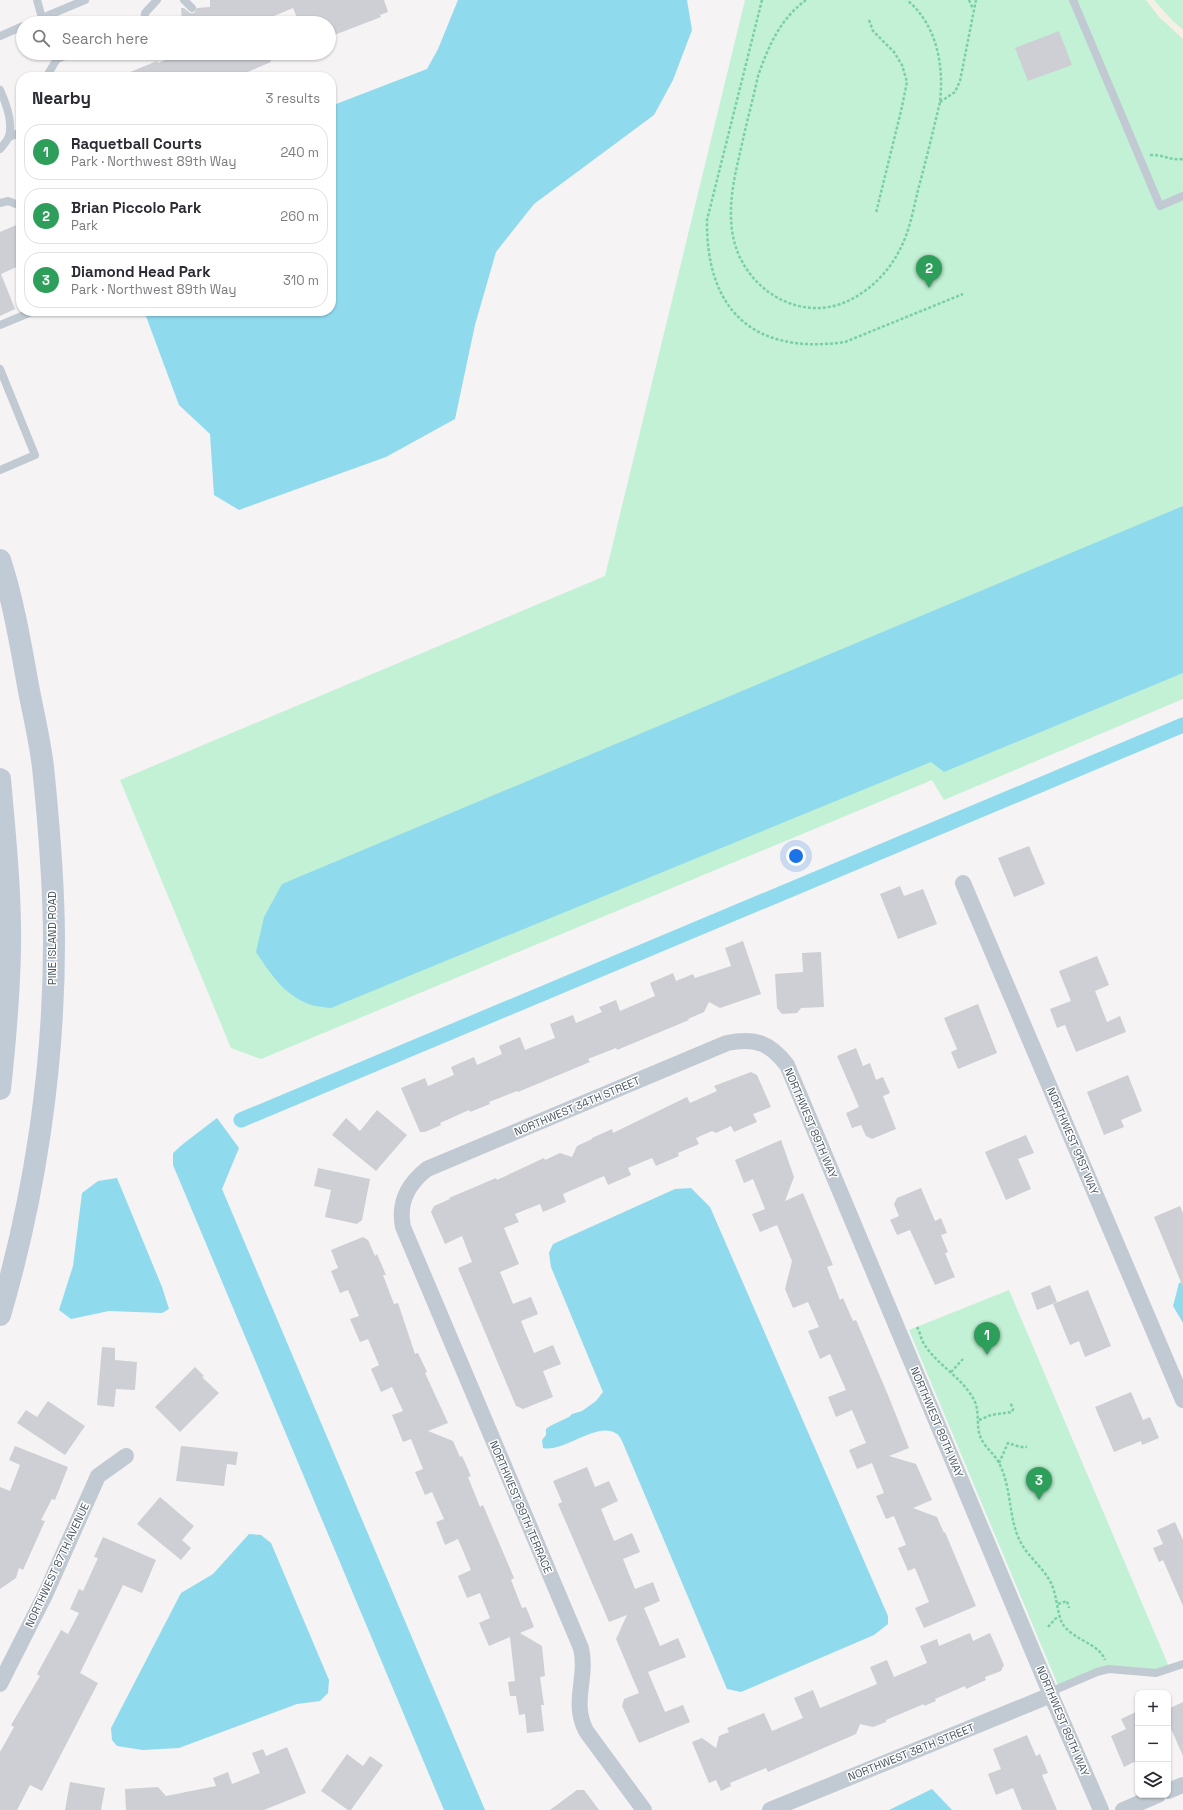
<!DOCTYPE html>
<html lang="en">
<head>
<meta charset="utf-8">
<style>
	:root { --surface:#fff; --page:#f7f7f7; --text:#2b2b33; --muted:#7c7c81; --line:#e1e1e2; --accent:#0f766e }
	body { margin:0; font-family:"Space Grotesk",sans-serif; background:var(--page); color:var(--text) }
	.controls { position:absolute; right:12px; bottom:12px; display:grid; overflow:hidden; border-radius:8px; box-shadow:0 1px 3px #0004 }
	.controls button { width:36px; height:36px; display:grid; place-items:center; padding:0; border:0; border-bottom:1px solid var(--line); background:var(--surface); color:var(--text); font:20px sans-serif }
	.you { position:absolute; left:796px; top:856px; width:14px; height:14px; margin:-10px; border:3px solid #fff; border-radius:50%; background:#1a73e8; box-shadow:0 0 0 6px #1a73e833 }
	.badge { display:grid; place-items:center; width:26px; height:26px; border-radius:50%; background:var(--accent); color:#fff; font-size:13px; font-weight:700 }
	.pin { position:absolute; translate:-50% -33px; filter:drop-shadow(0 1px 2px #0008) }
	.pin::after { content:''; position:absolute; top:21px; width:14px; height:12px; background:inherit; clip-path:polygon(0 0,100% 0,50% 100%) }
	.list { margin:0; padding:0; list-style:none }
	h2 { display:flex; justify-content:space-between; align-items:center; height:52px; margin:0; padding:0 16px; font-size:17px }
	h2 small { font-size:13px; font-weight:400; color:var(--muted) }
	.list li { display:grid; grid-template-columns:26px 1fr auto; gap:12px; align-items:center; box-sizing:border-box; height:56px; margin:0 8px 8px; padding:0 8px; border:1px solid var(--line); border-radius:16px }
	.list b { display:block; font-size:15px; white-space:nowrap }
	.list p { margin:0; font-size:13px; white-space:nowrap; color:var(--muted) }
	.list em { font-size:13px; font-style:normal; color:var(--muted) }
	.icon { flex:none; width:22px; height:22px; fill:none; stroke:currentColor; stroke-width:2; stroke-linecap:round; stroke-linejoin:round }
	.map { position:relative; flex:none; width:1183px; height:1810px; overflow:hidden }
	.search { position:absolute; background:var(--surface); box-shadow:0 1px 3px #0004; left:16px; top:16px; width:320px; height:44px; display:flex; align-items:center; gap:10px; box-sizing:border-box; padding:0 14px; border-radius:22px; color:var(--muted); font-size:15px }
	.panel { position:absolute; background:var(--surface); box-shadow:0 1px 3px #0004; left:16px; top:72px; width:320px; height:244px; border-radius:16px }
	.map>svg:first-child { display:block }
	.green { fill:#c3f1d5 }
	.sand { fill:#f5f0e5 }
	.water { fill:#90daee }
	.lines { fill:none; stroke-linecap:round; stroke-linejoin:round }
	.canal { stroke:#90daee; stroke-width:15 }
	.building { fill:#cdcfd5 }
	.path { stroke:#7ad0a6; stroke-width:2.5; stroke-dasharray:3 2; stroke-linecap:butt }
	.service { stroke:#c1cad2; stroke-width:8 }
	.minor { stroke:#c1cad2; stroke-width:16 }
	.secondary { stroke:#c1cbd6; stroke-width:22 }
	.labels { text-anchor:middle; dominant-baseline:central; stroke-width:3; stroke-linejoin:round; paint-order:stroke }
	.street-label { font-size:11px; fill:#4a5661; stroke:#fff }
</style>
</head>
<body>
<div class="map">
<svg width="1183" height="1810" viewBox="0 0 1183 1810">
	<rect width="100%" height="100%" fill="#f5f3f3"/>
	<path class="green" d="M745,0H1183V699L944,800L932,780L261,1059L231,1048L120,780L605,576Z
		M1009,1290L1170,1669L1156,1673L1109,1669L1060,1690L909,1330Z"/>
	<path class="sand" d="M1146,0H1154L1170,18L1183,30V39L1159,17Z"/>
	<path class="water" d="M458,0H687L692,30L673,80L654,115L534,204L496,252L475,325L455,419L386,457L239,510L214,495L210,434L179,405L144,311H331V106L427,69L438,49Z
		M1183,506V673L944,772L931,762L331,1008C324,1007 316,1007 309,1004C284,995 270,973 256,952L264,917L282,884Z
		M217,1118L239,1148L222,1189L485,1810H444L173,1165V1153L183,1144Z
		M117,1178L162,1287L169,1309L162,1313L109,1311L71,1319L59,1310L73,1266L82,1193L98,1181Z
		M691,1188L710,1207L888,1616V1624L874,1635L741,1692L727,1689L622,1441C621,1439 619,1435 617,1434C598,1420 564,1453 543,1448L542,1440L546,1435V1429L550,1426L569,1417L572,1414L582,1411L596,1401L603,1392L551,1267L549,1253L553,1244L675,1189Z
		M1183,1282V1323L1173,1306L1179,1283Z
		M249,1534L261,1535L271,1543L329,1680L328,1693L320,1701L297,1704L179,1748L143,1750L117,1746L112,1740L111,1728L181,1593L213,1574Z
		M932,1789L952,1810H889Z"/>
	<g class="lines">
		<path class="canal" d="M241,1120L1183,725"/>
	</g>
	<path class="building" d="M210,0H384L388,12L380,15L381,17L329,37V23H299L293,8L257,23H182L181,8H184L190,13H194L197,8L210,7Z
		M1059,31L1072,65L1028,81L1015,48Z
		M182,53H267L271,62L236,77H118L157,61L158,63Z
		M21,223V265L1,274L15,309L0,316V232Z
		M1029,846L1045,884L1014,897L998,858Z
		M900,886L904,896L923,889L937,924L898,939L880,894Z
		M743,941L761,994L720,1008L709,1002L704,1012L688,1019L689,1020L617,1050L616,1048L588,1059L590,1062L518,1092L517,1091L489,1102L490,1104L470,1112L469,1110L440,1123L441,1125L425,1132H420L401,1088L425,1078L428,1086L454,1075L451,1067L474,1057L477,1065L502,1054L499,1046L520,1037L525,1050L555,1038L550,1024L573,1015L576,1023L602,1012L599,1007L616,1000L620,1011L655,996L650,983L673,973L676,981L693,974L695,978L731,966L725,948Z
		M821,952L824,1007L801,1008L797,1013L782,1014L777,1008L775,974L803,972L802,953Z
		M1097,956L1109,985L1095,991L1107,1022L1120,1016L1126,1032L1076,1052L1065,1025L1057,1028L1050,1009L1071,1001L1059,971Z
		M978,1004L997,1053L958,1069L951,1052L957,1049L944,1018Z
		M856,1048L863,1066L870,1063L876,1080L883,1077L890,1093L883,1096L896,1129L872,1139L866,1136L861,1125L852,1128L846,1113L859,1107L837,1056Z
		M751,1072L757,1075L771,1107L753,1114L757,1122L734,1132L731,1126L716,1133L712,1131L696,1138L699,1144L678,1153L679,1156L656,1166L652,1158L628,1168L631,1175L608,1185L604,1176L563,1194L566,1202L543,1212L540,1204L515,1214L519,1222L504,1228L519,1264L500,1272L513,1304L531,1297L538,1314L521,1321L534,1353L553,1345L561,1364L543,1371L553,1397L523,1409L516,1406L458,1268L472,1262L462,1236L445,1244L431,1212L434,1206L450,1199L449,1198L496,1178L497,1180L544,1158L545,1160L560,1153L572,1157L577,1146L592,1139V1138L612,1129L613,1133L687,1097L690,1103L717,1091L714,1086Z
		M1128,1075L1142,1111L1121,1120L1124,1127L1104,1135L1087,1092Z
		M377,1110L407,1135L376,1171L332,1135L346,1118L360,1131Z
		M1026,1135L1034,1153L1018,1159L1031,1189L1006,1200L985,1152Z
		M781,1140L794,1177L785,1201L803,1193L833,1265L827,1267L840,1300L843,1298L853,1321L856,1320L888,1395L909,1448L889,1456L916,1464L932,1500L913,1508L937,1517L944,1533L945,1532L976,1606L924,1628L915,1608L929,1602L915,1568L908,1571L898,1548L906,1545L894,1516L886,1519L876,1496L884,1493L872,1463L857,1469L849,1450L866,1443L852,1410L836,1417L828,1397L846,1390L830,1354L820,1359L808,1331L819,1327L808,1302L793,1308L785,1289L792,1261L777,1225L760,1232L752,1214L765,1209L753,1179L744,1183L735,1160Z
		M318,1168L370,1179L362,1220L357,1224L325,1217L331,1190L314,1186Z
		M921,1188L935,1221L941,1218L947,1233L941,1235L948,1252L945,1253L955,1277L935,1285L910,1230L897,1235L890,1220L899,1216L894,1204L897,1198Z
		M1180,1206L1183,1213V1287L1154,1217Z
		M363,1237L368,1240L375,1256L377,1254L386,1275H383L394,1304L398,1303L415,1354L418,1353L427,1372L425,1373L448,1423L428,1431L453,1441L460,1457L462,1456L471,1476L468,1477L480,1507L483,1505L514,1578L511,1580L522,1608L526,1607L534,1627L520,1633L542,1646L545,1676L540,1677L544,1705H541L544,1731L527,1733L525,1714L519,1715L516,1696H510L508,1682L515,1681L510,1637L489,1646L479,1623L490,1618L480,1593L467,1598L458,1576L471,1570L458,1539L445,1545L436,1522L444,1519L432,1492L425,1495L415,1472L423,1469L411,1439L403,1442L392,1415L403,1411L392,1387L381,1392L371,1369L379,1365L368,1339L360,1342L350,1319L359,1316L348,1290L340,1293L331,1271L338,1268L331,1250Z
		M1050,1285L1057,1302L1037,1310L1031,1293Z
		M1088,1290L1111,1346L1085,1357L1079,1341L1070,1345L1053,1304Z
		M102,1347L115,1348V1360L137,1362L135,1390L116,1389L114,1407L97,1405Z
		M195,1367L204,1376L202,1377L219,1393L180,1432L155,1407Z
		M1131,1392L1143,1420L1150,1417L1159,1438L1142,1445L1141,1441L1114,1452L1095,1407Z
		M48,1401L85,1426L65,1455L17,1423L26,1410L37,1417Z
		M15,1446L68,1467L55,1500L52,1499L41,1520L45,1521L23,1570L19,1568L16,1578L0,1589V1487L10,1491L20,1465L9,1460Z
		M181,1446L238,1452L236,1465L227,1464L224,1486L176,1481Z
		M587,1467L595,1487L609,1481L618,1501L601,1509L614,1541L632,1533L640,1552L623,1559L635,1589L653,1582L660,1601L644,1608L660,1646L678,1638L686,1657L648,1672L665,1712L683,1705L690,1722L639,1743L622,1706L624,1699L639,1693L616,1639L627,1615L609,1622L558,1504L562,1502L553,1481Z
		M160,1497L194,1526L182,1540L191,1548L181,1560L137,1524Z
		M1175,1522L1183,1540V1606L1163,1560L1159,1562L1153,1548L1163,1544L1157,1530Z
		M103,1537L156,1560L142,1593L123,1585L80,1673L98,1683L42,1791L30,1785L17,1810H0V1752L14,1727L11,1725L40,1676L37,1674L61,1630L68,1634L79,1613L70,1609L79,1589L83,1591L98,1558L94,1557Z
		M970,1633L973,1641L990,1633L1004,1665L1001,1671L985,1677L986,1680L966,1689L965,1686L935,1699L936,1701L924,1706V1704L886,1720V1722L873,1727L860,1724L856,1734L768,1772L766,1768L730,1783L731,1786L721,1791L716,1780L709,1783L692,1742L702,1738L716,1748L719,1736L729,1732L727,1728L764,1713L772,1731L803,1718L794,1698L813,1690L820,1708L877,1684L870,1667L887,1660L894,1677L927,1663L920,1646L937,1639L939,1646Z
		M1183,1702V1756L1168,1722V1709Z
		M1138,1711V1760L1124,1767L1111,1736L1126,1729L1121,1719Z
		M1027,1735L1036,1756L1040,1754L1048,1773L1042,1775L1057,1810H1022L1013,1788L996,1795L988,1774L1001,1769L993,1749Z
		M287,1747L306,1793L264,1810H126L125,1789L158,1787L166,1796L216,1786L213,1778L228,1772L232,1784L260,1773L252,1753L263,1749L266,1756Z
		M347,1754L363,1766L370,1756L383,1765L351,1810H348L321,1791Z
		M70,1782L105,1788L101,1810H65Z
		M577,1790H584L599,1810H550Z"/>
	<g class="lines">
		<path class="path" d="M762,0L707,220C706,311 754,355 845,342L963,294
			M806,0C780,19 768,47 758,76C753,99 747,121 742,144C735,175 727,204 733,236C743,289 801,326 852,299C871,289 888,272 898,253C909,234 913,211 918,190C926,161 933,131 940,102C944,65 937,25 907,0
			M969,0L973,9
			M869,20L873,31L894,52L902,65L907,82L901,111L876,213
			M940,102L955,92L960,81L976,0
			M1150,155C1162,154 1171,161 1183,159
			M917,1327C920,1332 921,1339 924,1344C937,1365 963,1378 974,1400C980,1411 976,1425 980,1436C984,1447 994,1453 999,1463C1012,1488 1008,1517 1020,1541C1028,1557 1043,1567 1051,1583C1057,1595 1057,1613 1062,1623C1072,1640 1099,1643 1105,1660
			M951,1372L963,1359
			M979,1420L991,1415L1012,1412L1013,1409L1010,1402
			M999,1463L1008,1443L1020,1447H1027
			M1058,1604L1067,1601L1069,1608
			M1048,1627L1055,1619L1060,1616"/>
		<path class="service" d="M184,0L192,8
			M1073,0L1160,206L1183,196
			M42,18L85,0
			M31,23L42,18L37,0
			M144,23L145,13L157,0
			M0,36L23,26
			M48,77V74L57,59L72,53
			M0,90C6,103 13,122 9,136C8,140 3,145 0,149
			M9,137L21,132
			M0,203L8,201L21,206
			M0,325L34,311
			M0,369L35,455L0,470
			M1050,1692L1097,1672L1109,1669L1156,1673L1183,1664"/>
		<path class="minor" d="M963,883L1183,1400
			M0,1684L45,1595L98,1476L126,1456
			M1168,1791L1183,1785
			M644,1810L586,1731C571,1701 588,1679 581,1648L403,1227C398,1202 408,1184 427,1169L727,1043C755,1037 770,1043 787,1065L1051,1695L1101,1810
			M770,1810L1051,1695
			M1123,1810L1158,1795"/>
		<path class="secondary" d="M0,560C14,603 21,647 29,691C34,716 40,742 43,767C49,825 54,885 54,943C54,1067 35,1196 0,1315
			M0,779C5,836 11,893 10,950C9,996 5,1043 0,1089"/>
	</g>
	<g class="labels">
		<g class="street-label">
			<text transform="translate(52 938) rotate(-90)">PINE ISLAND ROAD</text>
			<text transform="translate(577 1106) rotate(-23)">NORTHWEST 34TH STREET</text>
			<text transform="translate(811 1123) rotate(67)">NORTHWEST 89TH WAY</text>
			<text transform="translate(1073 1141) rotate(67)">NORTHWEST 91ST WAY</text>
			<text transform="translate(937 1422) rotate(67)">NORTHWEST 89TH WAY</text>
			<text transform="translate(521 1507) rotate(67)">NORTHWEST 89TH TERRACE</text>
			<text transform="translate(57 1565) rotate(-65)">NORTHWEST 87TH AVENUE</text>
			<text transform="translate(1063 1721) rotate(67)">NORTHWEST 89TH WAY</text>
			<text transform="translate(911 1752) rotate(-22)">NORTHWEST 38TH STREET</text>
		</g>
	</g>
</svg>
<div class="controls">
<button>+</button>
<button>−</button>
<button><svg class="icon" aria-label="layers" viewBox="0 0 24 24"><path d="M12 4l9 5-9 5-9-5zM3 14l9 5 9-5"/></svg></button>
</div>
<div class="you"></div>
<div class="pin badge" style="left:987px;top:1355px;background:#2e9e5b">1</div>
<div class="pin badge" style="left:929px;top:288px;background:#2e9e5b">2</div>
<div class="pin badge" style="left:1039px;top:1500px;background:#2e9e5b">3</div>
<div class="search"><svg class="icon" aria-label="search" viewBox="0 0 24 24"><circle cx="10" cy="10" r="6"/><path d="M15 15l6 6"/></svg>Search here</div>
<section class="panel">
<h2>Nearby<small>3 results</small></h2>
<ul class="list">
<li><span class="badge" style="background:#2e9e5b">1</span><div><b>Raquetball Courts</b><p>Park · Northwest 89th Way</p></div><em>240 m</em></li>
<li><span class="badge" style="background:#2e9e5b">2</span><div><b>Brian Piccolo Park</b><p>Park</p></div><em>260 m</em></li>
<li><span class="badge" style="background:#2e9e5b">3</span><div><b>Diamond Head Park</b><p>Park · Northwest 89th Way</p></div><em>310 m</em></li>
</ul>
</section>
</div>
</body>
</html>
